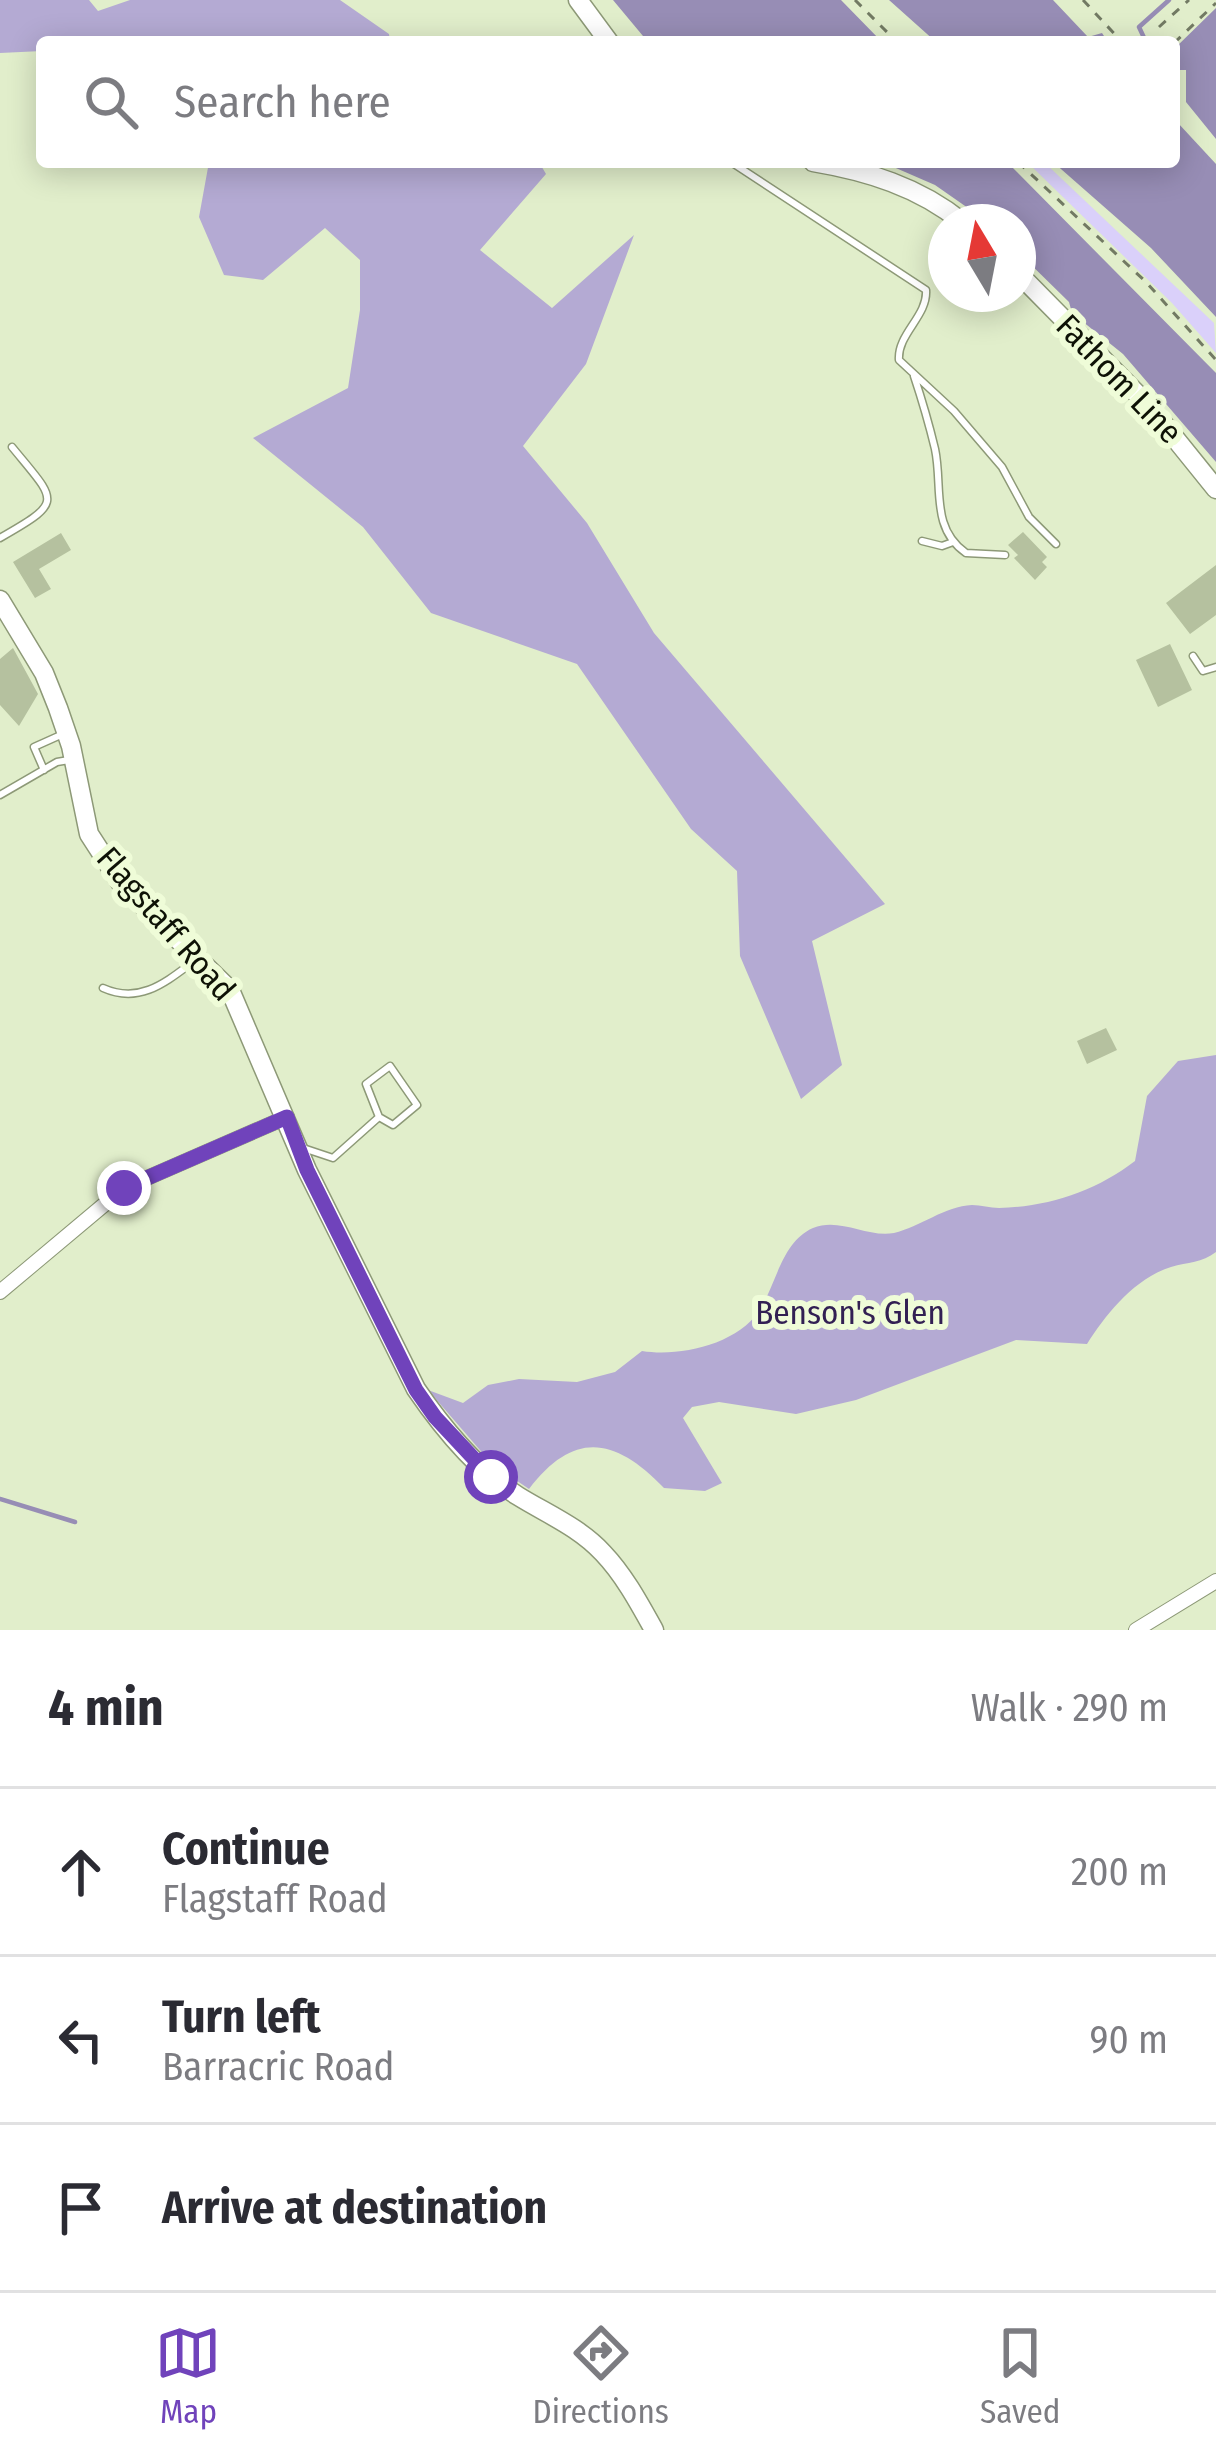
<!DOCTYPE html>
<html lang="en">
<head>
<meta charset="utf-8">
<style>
	:root { --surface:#fff; --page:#f7f7f7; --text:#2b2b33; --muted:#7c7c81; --line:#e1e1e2; --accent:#7043bb }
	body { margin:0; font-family:"Fira Sans Condensed",sans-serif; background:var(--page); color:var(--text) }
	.compass { position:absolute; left:928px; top:204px; width:108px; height:108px; border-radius:50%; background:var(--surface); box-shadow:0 6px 30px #0003; rotate:350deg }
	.stop { position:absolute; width:36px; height:36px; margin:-27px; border:9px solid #7043bb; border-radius:50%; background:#fff }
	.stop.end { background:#7043bb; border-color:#fff; box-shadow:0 3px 12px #0008 }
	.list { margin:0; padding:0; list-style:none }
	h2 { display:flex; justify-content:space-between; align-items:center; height:156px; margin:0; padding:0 48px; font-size:51px }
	h2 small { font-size:39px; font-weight:400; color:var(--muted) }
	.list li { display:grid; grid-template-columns:78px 1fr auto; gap:36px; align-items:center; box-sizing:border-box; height:168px; padding:0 48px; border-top:3px solid var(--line) }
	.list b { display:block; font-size:45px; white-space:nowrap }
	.list p { margin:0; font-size:39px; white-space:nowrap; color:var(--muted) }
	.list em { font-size:39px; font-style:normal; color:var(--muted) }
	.icon { flex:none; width:66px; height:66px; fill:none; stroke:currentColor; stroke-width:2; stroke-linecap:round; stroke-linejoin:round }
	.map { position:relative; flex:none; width:1216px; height:1630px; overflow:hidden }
	.search { position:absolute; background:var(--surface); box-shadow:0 6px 30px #0003; left:36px; right:36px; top:36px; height:132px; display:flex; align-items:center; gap:30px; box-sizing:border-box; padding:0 42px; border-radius:12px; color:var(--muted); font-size:45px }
	.sheet { height:660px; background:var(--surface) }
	nav { display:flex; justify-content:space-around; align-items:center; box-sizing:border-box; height:168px; border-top:3px solid var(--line); background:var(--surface); font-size:33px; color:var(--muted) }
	nav a { display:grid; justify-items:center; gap:6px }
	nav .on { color:var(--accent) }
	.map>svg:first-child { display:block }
	.green { fill:#dad0fa }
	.forest { fill:#b4aad3 }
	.water { fill:#978db5 }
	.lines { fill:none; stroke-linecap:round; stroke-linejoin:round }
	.stream { stroke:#978db5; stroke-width:4.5 }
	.building { fill:#b5c19f }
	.lane-casing { stroke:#8d9977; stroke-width:9 }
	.street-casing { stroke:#8d9977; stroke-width:16 }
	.secondary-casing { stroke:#8d9977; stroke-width:21 }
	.path { stroke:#727a63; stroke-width:3; stroke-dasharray:9 9; stroke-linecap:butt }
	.lane { stroke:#fff; stroke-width:6 }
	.street { stroke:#fff; stroke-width:14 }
	.secondary { stroke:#fff; stroke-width:18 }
	.route { stroke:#7043bb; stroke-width:15 }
	.labels { text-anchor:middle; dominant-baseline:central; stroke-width:12; stroke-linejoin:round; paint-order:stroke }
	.street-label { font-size:33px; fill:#0e1206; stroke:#effcd8 }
	.park-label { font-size:33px; fill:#322053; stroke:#effcd8 }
</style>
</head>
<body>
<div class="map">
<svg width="1216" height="1630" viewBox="0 0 1216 1630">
	<rect width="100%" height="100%" fill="#e1eecb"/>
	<path class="green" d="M1027,162H1044L1214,323L1216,353L1172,303Z"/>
	<path class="forest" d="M0,0H89L98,11L130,0H340L389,34L390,42H42V51L0,53Z
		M209,162H539L546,174L480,250L552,308L634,235L586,364L523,446L587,523L654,633L885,904L812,941L842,1065L801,1099L740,956L737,871L691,829L577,664L431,613L363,527L253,438L348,388L360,310V260L325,228L263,280L224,275L199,217Z
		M1216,1055V1252C1202,1263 1188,1262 1171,1267C1135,1278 1106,1314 1087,1344L1016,1340L856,1400L796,1414L719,1402L692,1407L683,1418L722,1483L705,1491L664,1488C615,1437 574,1430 529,1489L492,1464L428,1390L463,1403L488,1385L519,1379L577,1382L615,1372L642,1351C679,1357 736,1345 759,1311C776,1286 781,1242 813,1228C840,1217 867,1238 894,1233C920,1227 945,1206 972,1205C981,1205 990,1208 999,1208C1048,1207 1096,1191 1135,1161L1147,1096L1178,1061Z"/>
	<path class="water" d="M613,0H841L882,42H648Z
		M889,0H1053L1088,37L1102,33L1108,42H936Z
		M1216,8V139L1186,102V70H1174V49Z
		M1174,123H1178L1216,164V317L1151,248L1053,162H1174Z
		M882,162H1007L1216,373V462L1123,354L1072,313L1069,302L1018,252V222H988L935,185Z"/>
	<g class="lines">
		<path class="stream" d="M1146,42L1139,27L1169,0
			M0,1499L75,1522"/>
	</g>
	<path class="building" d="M1023,532L1047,557L1042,562L1047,567L1035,580L1014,558L1018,555L1008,545Z
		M61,533L71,550L39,569L51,589L35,598L13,562Z
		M1216,565V615L1190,634L1166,603Z
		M1170,644L1192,690L1158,707L1136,660Z
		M13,648L38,694L19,726L0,705V659Z
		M1106,1028L1117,1050L1087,1064L1077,1041Z"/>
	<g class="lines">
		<g class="lane-casing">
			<path id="lane" d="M731,162L926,290C928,316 897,334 899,360L954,411L1002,467L1029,517L1056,544
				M914,376C922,400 929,424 935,449C943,486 930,528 966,553L1005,555
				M0,538C65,501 57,502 12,447
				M922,541L942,546L953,542
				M1193,656L1203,671L1216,667
				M44,770L34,747L63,734
				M0,795L57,762L69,760
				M103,988C141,1005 167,981 197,959
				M303,1148L333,1158L379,1117L366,1084L390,1066L417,1105L393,1125L379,1117"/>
		</g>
		<g class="street-casing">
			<path id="street" d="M0,1292L124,1188L287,1117
				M1136,1630L1216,1581"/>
		</g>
		<g class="secondary-casing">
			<path id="secondary" d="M578,0L609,42
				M813,162C867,171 919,187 962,222
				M1018,273L1149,406L1216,489
				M0,600L44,673L58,708L71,746L89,834L122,885L230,990L307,1170L416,1389C444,1430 477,1470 518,1496C547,1514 579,1527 603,1553C624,1575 639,1603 654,1630"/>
		</g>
		<path class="path" d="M855,0L897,42
			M1083,0L1122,42
			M1159,27L1189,0
			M1174,43L1216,3
			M1018,162L1146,282L1216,360"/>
		<use href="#lane" class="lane"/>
		<use href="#street" class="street"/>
		<use href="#secondary" class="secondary"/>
	</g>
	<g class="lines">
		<path class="route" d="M124,1188L287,1117L307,1170L416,1390L435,1417L491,1477"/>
	</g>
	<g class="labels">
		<g class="street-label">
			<text transform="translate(1119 379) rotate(46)">Fathom Line</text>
			<text transform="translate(166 924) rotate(49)">Flagstaff Road</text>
		</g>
		<g class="park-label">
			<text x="850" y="1313">Benson's Glen</text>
		</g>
	</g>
</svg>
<svg class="compass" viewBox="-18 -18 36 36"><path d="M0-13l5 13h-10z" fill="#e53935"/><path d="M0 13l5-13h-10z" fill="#7c7c81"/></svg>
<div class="stop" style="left:491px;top:1477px"></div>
<div class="stop end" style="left:124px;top:1188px"></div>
<div class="search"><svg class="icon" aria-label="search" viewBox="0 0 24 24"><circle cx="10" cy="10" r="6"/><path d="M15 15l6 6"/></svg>Search here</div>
</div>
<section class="sheet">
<h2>4 min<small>Walk · 290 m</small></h2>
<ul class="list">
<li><svg class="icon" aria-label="ahead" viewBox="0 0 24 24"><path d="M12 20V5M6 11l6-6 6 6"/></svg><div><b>Continue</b><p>Flagstaff Road</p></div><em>200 m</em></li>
<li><svg class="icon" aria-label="left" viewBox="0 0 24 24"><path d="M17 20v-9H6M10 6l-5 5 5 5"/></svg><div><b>Turn left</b><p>Barracric Road</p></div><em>90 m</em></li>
<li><svg class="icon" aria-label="arrive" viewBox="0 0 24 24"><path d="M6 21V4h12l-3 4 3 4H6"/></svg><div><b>Arrive at destination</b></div></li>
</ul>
</section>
<nav>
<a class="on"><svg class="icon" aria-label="map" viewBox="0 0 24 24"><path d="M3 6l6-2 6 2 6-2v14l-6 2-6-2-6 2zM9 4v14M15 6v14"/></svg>Map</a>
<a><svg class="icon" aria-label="directions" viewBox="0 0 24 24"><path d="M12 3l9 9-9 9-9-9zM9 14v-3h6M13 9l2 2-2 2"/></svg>Directions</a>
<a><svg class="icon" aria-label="saved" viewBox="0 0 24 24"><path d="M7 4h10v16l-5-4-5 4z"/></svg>Saved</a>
</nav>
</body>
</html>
